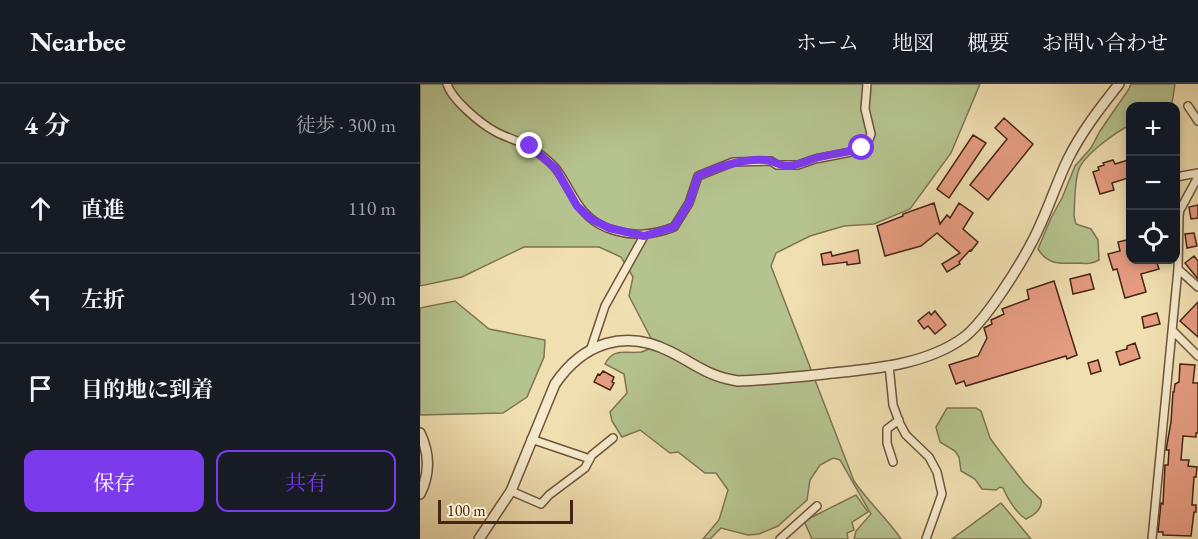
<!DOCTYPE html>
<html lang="ja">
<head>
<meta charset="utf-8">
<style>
	:root { --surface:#171b24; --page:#242831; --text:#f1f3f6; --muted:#9ea1a6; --line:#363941; --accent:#7c3aed }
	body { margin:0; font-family:"EB Garamond","Noto Serif JP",serif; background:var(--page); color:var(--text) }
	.controls { position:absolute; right:18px; top:18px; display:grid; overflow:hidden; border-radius:12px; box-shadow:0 3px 9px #0003 }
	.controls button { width:54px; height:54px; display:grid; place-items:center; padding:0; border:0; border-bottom:2px solid var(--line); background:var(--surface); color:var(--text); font:30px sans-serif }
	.scale { position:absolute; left:18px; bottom:15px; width:135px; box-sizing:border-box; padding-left:6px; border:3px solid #462416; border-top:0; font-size:16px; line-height:21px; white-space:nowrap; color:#462416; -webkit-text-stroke:4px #f5eacc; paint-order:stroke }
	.stop { position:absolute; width:18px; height:18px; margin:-14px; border:4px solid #7c3aed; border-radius:50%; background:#fff }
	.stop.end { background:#7c3aed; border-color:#fff; box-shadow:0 2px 6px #0008 }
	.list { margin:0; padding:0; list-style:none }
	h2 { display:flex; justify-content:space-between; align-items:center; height:78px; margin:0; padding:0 24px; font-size:26px }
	h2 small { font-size:20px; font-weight:400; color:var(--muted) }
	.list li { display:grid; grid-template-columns:39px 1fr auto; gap:18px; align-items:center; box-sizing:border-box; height:90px; padding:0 24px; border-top:2px solid var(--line) }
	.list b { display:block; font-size:22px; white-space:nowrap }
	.list em { font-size:20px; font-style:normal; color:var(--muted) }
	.actions { display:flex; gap:12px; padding:18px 24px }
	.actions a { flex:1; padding:14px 0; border:2px solid var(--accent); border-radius:12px; text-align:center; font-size:21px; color:var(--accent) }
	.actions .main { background:var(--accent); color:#fff }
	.icon { flex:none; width:33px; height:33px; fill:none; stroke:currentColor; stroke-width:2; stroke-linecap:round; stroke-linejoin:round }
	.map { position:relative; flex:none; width:778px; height:455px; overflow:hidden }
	header { display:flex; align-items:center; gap:36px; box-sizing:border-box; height:84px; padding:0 30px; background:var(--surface); border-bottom:2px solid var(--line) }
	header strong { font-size:28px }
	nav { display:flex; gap:33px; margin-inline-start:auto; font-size:21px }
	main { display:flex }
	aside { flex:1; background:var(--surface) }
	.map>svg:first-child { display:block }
	.green { fill:#b5c38f; stroke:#7e7452; stroke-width:1.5 }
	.building { fill:#e69c81; stroke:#462416; stroke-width:1.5 }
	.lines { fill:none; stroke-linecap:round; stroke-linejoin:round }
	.minor-casing { stroke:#70533d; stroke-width:10 }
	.tertiary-casing { stroke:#70533d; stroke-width:12 }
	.minor { stroke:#f5eacc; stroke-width:7 }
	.tertiary { stroke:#f5eacc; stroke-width:9 }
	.route { stroke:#7c3aed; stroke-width:8 }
</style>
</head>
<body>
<header>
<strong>Nearbee</strong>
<nav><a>ホーム</a><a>地図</a><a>概要</a><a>お問い合わせ</a></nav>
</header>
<main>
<aside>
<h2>4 分<small>徒歩 · 300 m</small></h2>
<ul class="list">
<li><svg class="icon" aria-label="ahead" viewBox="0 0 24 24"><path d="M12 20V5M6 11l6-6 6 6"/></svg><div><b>直進</b></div><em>110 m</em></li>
<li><svg class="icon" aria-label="left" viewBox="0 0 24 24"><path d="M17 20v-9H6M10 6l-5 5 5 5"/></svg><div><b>左折</b></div><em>190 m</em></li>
<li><svg class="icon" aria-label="arrive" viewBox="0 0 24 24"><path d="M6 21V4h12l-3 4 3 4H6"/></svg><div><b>目的地に到着</b></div></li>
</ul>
<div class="actions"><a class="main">保存</a><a>共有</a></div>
</aside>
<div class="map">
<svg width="778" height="455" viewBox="0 0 778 455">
	<rect width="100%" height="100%" fill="#f0dfb1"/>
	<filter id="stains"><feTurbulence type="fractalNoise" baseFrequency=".00333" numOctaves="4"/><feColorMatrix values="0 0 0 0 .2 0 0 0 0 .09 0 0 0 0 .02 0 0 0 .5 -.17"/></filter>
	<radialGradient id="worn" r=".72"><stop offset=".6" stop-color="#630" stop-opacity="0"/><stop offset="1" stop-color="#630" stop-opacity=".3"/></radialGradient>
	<path class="green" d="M0,0H560L531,69L490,125L454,140L424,142L390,152L356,169L351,182L434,397C448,418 467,434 481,455H434L436,447L451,430L420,376L413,374L400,381L390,396L387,416L358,442L339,450L328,451L301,444L290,455H283L299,436L308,406L296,389H285L258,368L250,369L220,346L202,353L192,337L190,328L207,309L204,290L185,280C194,263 205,270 221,268C226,267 230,264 235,262L209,212L213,193L201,173L179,163H104L42,193L0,202Z
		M711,0H755L752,19L746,22H710V41C696,48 665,70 659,85C654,98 655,118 654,132L656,140L671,145L678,156L679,176C671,180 668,180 660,179C643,179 629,183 618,165L631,134L642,114L655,82L671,64L680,47L709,5Z
		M35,217L69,245L125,256L124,273L107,313L83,329L0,331V224Z
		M527,324H556L561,327L570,354L575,361L605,400L621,416C623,425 613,432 606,435C597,430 587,414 583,404L580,403L576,406L562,405L555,395L541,387L539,373L535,367L520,358L516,343Z
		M436,411L448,428L432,438L434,446L427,449L428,455H392L384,437Z
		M581,419L611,455H532Z"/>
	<path class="building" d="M584,34L613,60L568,116L550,101L587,55L575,44Z
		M553,51L566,59L529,114L517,105Z
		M711,75V93L692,99L694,106L680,110L673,88L679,86L678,83L684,81L683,79L693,76L695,80Z
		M514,119L520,140L527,131L530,134L539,119L553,129L543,145L558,158L551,167L550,166L539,178L540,180L527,188L522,180L540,169L517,149L501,162L465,172L457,142L483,132V130Z
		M778,121V134L771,135L769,123Z
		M774,149L777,162L767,164L765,150Z
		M711,155V176H736L739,185L721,190L726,208L705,214L697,185L693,186L688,170L700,167L698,158Z
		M438,166L440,179L427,181V178L403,181L401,170L411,168L412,172Z
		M774,172L778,177V195L765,179Z
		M670,190L674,205L653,210L650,195Z
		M634,197L657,271L647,275L646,272L546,302L544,297L536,300L529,281L558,272L567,254L564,244L572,240L571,236L584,230L582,225L609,215L607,206Z
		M778,218V253L760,237Z
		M515,227L526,241L515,250L508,242L504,245L498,237L509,228L511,231Z
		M737,229L740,240L724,244L722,233Z
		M715,259L720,274L700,281L696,268L707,265V262Z
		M678,276L681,287L671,290L668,279Z
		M760,280L775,281L773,299H778V349H776V353L763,352L761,376H769L768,382L777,383L776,393H774L772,421H776V428H774L771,452L743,451V448H738L741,419L743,420L745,381H748L749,366H746L751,338L753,308H754L755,300L759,298Z
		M183,287L194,293L192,298L194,299L190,306L174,298L178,290L180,291Z"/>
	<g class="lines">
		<g class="minor-casing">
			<path id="minor" d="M27,0C32,16 61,40 76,48C89,55 105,58 117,68C124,73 132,79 137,86C154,110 158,132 187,144C211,153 231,152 254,143L269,119L278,92L313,78L351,77L357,81H378L395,75L431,68L442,64L448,58L451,50L445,25L447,0
				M768,22L778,37
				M756,93L778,89
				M758,185L778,203
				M753,247L778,272
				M171,264L185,222L224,152
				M469,281L473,321L480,340L486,351L509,373L517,388L522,410L506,455
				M111,355L170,375
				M473,378L467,359V345L479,336
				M91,407L121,420L129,411L165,384L172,371L193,354
				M360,455L397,422
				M732,455L758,185L759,132L760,126L778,93"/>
		</g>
		<g class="tertiary-casing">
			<path id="tertiary" d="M0,349C10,370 10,390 0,410
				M59,455L91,407L135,300C163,259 205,244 251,268C277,281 287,292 318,297C347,296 375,293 404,290C450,285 504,282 543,254C565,238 599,183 612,158C626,132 635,102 648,75C662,47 680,24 699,0"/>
		</g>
		<use href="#minor" class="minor"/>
		<use href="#tertiary" class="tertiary"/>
	</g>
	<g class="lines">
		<path class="route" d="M110,62L136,85L157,122L171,135L189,144L224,152L254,143L269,119L278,92C297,83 330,72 351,77C357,79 361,82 369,82C379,81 387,77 396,74C411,70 427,69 442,64"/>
	</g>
	<rect width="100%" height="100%" filter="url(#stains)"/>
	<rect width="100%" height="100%" fill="url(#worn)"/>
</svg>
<div class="controls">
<button>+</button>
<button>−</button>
<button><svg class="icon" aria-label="locate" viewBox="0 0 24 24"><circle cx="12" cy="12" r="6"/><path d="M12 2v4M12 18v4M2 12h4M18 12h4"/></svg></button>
</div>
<div class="scale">100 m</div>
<div class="stop" style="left:442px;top:64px"></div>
<div class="stop end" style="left:110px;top:62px"></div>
</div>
</main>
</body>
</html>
